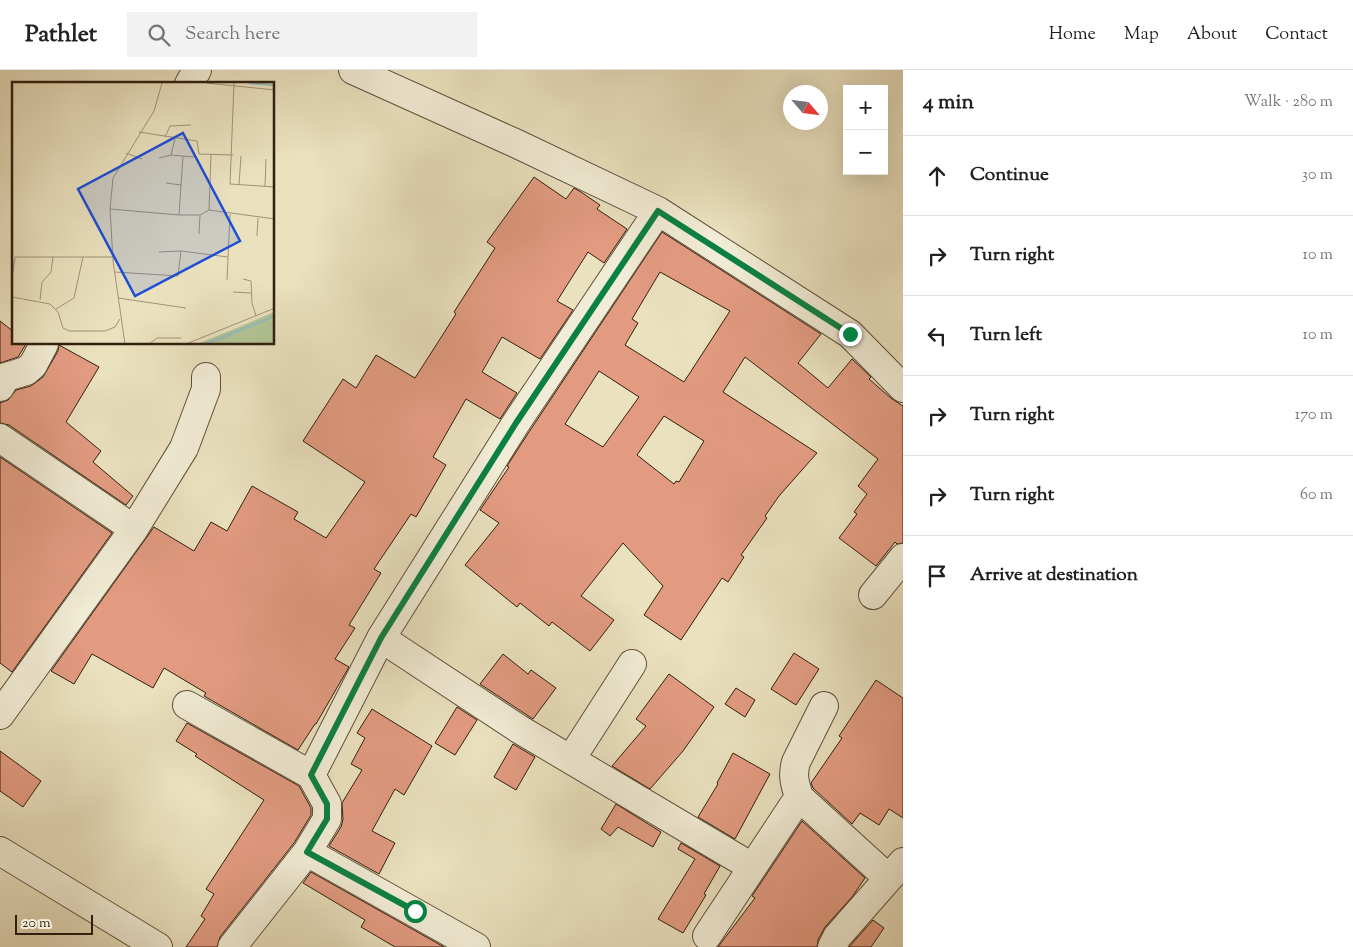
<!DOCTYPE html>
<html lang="en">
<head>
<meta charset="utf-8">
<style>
	:root { --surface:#fff; --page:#f2f2f2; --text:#202124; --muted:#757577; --line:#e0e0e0 }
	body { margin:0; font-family:"Sorts Mill Goudy",serif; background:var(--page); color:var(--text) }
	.controls { position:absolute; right:15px; top:15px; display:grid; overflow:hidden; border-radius:0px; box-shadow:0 5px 20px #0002 }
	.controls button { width:45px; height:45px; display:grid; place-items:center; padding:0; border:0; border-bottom:1px solid var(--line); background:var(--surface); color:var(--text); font:25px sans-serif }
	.compass { position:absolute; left:783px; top:15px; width:45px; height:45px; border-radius:50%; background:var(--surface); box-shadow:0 5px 20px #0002; rotate:118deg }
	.scale { position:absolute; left:15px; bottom:12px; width:78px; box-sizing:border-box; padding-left:5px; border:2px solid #321f0d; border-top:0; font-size:14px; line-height:18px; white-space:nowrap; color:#321f0d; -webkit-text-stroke:4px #f1ecd5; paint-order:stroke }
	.stop { position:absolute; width:15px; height:15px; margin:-11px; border:4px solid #0b8043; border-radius:50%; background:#fff }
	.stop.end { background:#0b8043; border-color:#fff; box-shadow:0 1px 5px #0008 }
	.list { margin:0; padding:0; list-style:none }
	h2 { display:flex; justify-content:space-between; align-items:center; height:65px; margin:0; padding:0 20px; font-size:21px }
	h2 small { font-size:16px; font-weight:400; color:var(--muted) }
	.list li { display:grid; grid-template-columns:32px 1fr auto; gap:15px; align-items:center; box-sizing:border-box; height:80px; padding:0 20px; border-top:1px solid var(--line) }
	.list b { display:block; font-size:19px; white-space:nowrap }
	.list em { font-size:16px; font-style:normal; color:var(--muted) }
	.icon { flex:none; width:28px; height:28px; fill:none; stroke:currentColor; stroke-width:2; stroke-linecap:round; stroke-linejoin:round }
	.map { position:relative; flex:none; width:903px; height:877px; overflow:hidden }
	header { display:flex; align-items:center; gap:30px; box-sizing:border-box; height:70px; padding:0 25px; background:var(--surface); border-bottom:1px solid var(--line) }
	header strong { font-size:24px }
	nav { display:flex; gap:28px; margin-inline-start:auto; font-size:18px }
	.search { width:350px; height:45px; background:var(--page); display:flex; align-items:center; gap:12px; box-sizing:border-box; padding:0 18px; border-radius:0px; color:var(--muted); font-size:19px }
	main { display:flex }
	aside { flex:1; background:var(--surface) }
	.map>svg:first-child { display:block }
	.building { fill:#e29b81; stroke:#321f0d; fill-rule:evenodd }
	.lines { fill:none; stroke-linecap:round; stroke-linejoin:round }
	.street-casing { stroke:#60503a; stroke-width:30 }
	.street { stroke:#f1ecd5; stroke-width:28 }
	.route { stroke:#0b8043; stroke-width:6 }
	.inset-river { fill:none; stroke:#98bcb7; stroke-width:2.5 }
	.inset-road { fill:none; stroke:#a09378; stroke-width:1 }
	.view { fill:#1d4ed8; fill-opacity:0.15; stroke:#1d4ed8; stroke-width:2.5 }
	.inset-edge { fill:none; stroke:#321f0d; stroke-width:2.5 }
</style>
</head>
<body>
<header>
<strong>Pathlet</strong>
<div class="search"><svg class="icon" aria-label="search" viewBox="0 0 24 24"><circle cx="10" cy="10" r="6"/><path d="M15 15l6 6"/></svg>Search here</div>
<nav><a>Home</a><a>Map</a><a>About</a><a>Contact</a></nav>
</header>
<main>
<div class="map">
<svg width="903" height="877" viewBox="0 0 903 877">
	<rect width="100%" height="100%" fill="#eae1bf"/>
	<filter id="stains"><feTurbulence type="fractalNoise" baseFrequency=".004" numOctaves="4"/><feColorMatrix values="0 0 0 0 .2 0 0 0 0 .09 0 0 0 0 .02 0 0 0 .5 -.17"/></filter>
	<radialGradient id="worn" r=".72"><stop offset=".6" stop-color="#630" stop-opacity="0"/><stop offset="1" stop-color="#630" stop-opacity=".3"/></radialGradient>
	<path class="building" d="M534,107L566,129L574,118L581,122L600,135L597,139L627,159L604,193L588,182L557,231L573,240L540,289L502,267L482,302L517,323L500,349L466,329L433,387L446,395L416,447L411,444L374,499L381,503L349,555L355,558L335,589L349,597L316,654H315L298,680L204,626L206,623L164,598L153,618L92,584L74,614L51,601L154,457L194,481L211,452L227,461L252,416L298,442L294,449L326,468L365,412L303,371L343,309L356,318L376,285L415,308L456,244L454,242L495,178L487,172Z
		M662,162L821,264L798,293L828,318L852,289L871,307L869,309L892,329L903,336V473L897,474L895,472L876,496L839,468L857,444L854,442L867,424L858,416L878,389L745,287L723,322L817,383L779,426L765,446L767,448L741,485L744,487L728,512L722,508L681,570L644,545L663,516L623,473L581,526L614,550L590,581L552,552L549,556L520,533L517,537L465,495L499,453L480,440L509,397L507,396L529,362ZM660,202L730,241L684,312L625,275L638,253L632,249ZM599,301L639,327L603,377L565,354ZM664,346L704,371L679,412L676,411L674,414L637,385Z
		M0,251L14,262V274H26L18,287L0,293Z
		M59,275L99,297L66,352L101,381L93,392L133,426L126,435L9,355L0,353V333L8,330L16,320L31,316L43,307L58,281Z
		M0,387L112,463L12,602L0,593Z
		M794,583L819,599L796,635L771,619Z
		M503,584L528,604L531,600L556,618L533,649L480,614Z
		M669,604L714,637L683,681L650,719L612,696L646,656L636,649Z
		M876,610L903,628V748L889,739L879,755L860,743L852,754L813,718L811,713L842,668L839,666Z
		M736,618L755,630L745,647L725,634Z
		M457,637L477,650L455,685L435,673Z
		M372,639L432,676L404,725L395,719L372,761L395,773L379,804L329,776L341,757L343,749L342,733L362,700L351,694L365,668L357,663Z
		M187,653L299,716L311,738V745L294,773L220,867L217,877H186L205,849L201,846L214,824L206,819L264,730L195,686L197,684L176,671Z
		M513,674L535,687L516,720L494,707Z
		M0,681L41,711L23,737L0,721Z
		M733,683L770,704L735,769L698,747L718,714L717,713Z
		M616,734L661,762L653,777L618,757L610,766L601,759Z
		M802,751L865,808L852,827L825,857L818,870L817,877H718L755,828L752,826Z
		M681,773L720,796L704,824L706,825L683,863L658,849L695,789L678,779Z
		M311,802L444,877H395L361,857L365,850L303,813Z
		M873,850L884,858L871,877H849Z"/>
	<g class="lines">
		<g class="street-casing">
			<path id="street" d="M353,0L515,73L658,141L850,264L903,318
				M189,14L197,0
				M0,317L6,307L26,301L33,295L44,274
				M0,368L134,459
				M873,525L903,488
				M381,568L519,659L752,797
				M187,635L311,705
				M824,636L796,692C792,706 795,714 799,727L888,808
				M0,645L134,459L184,378L206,319V307
				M571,689L632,594
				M0,781L158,877
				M307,782L476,877
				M707,866L799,727
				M232,877L307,782L327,749V734L311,705L381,568L516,353L658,141
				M832,877L837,867L903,792"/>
		</g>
		<use href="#street" class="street"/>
	</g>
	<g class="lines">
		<path class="route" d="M415,841L307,782L327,749V734L311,705L381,568L516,353L658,141L850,264"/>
	</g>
	<g transform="translate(12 12)">
		<rect width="262" height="262" fill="#eae1bf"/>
		<path d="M262,230V262H185L215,250Z" fill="#b1c496"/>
		<path class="inset-river" d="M237,1L263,3M194,262L263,234"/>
		<path class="inset-road" d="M194,1L263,8M222,1L218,102L263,105M127,50L185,59L187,72L221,73M153,55L158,44L179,43M114,71L130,77M159,73L182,75M147,76L159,73L163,57M154,101L169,103M227,103L229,74M253,105L254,77M98,127L167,133H188L197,128L263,137M197,128L199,73M167,133L171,74M187,152L188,133M245,154L246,136M147,170L169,169L216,175M103,190L166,194L169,169M0,196L3,175H101M231,197L239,199L240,221L244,234M215,198L218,132M221,210L239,211M0,215L38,222L46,230L51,246L57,249H93L103,245L108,237M106,216L174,226M28,218L30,200L39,190L41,175M44,227L62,216L71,175M113,262L101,179L98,127L101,96L142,29L150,1M137,262L145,256H169M174,262L263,226"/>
		<path class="view" d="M171,51L228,159L123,214L66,107Z"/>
		<rect width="262" height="262" class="inset-edge"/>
	</g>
	<rect width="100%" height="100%" filter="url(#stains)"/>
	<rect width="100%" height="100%" fill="url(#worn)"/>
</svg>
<div class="controls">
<button>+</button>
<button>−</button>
</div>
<svg class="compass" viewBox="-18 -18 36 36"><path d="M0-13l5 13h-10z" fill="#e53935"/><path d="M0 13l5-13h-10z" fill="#757577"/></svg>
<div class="scale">20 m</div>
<div class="stop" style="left:415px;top:841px"></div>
<div class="stop end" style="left:850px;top:264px"></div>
</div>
<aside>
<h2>4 min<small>Walk · 280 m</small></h2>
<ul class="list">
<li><svg class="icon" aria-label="ahead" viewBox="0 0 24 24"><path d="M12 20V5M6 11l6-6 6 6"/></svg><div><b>Continue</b></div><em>30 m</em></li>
<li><svg class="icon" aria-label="right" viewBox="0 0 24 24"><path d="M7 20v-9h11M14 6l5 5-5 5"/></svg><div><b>Turn right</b></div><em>10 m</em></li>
<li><svg class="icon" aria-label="left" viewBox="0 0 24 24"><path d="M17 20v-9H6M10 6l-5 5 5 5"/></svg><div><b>Turn left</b></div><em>10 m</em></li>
<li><svg class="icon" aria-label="right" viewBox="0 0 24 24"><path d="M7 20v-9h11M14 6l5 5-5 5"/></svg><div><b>Turn right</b></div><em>170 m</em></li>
<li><svg class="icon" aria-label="right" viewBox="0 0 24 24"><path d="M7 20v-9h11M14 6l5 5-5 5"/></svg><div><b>Turn right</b></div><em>60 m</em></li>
<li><svg class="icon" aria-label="arrive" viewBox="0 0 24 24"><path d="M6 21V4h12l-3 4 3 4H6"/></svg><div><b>Arrive at destination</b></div></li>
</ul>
</aside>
</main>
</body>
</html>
